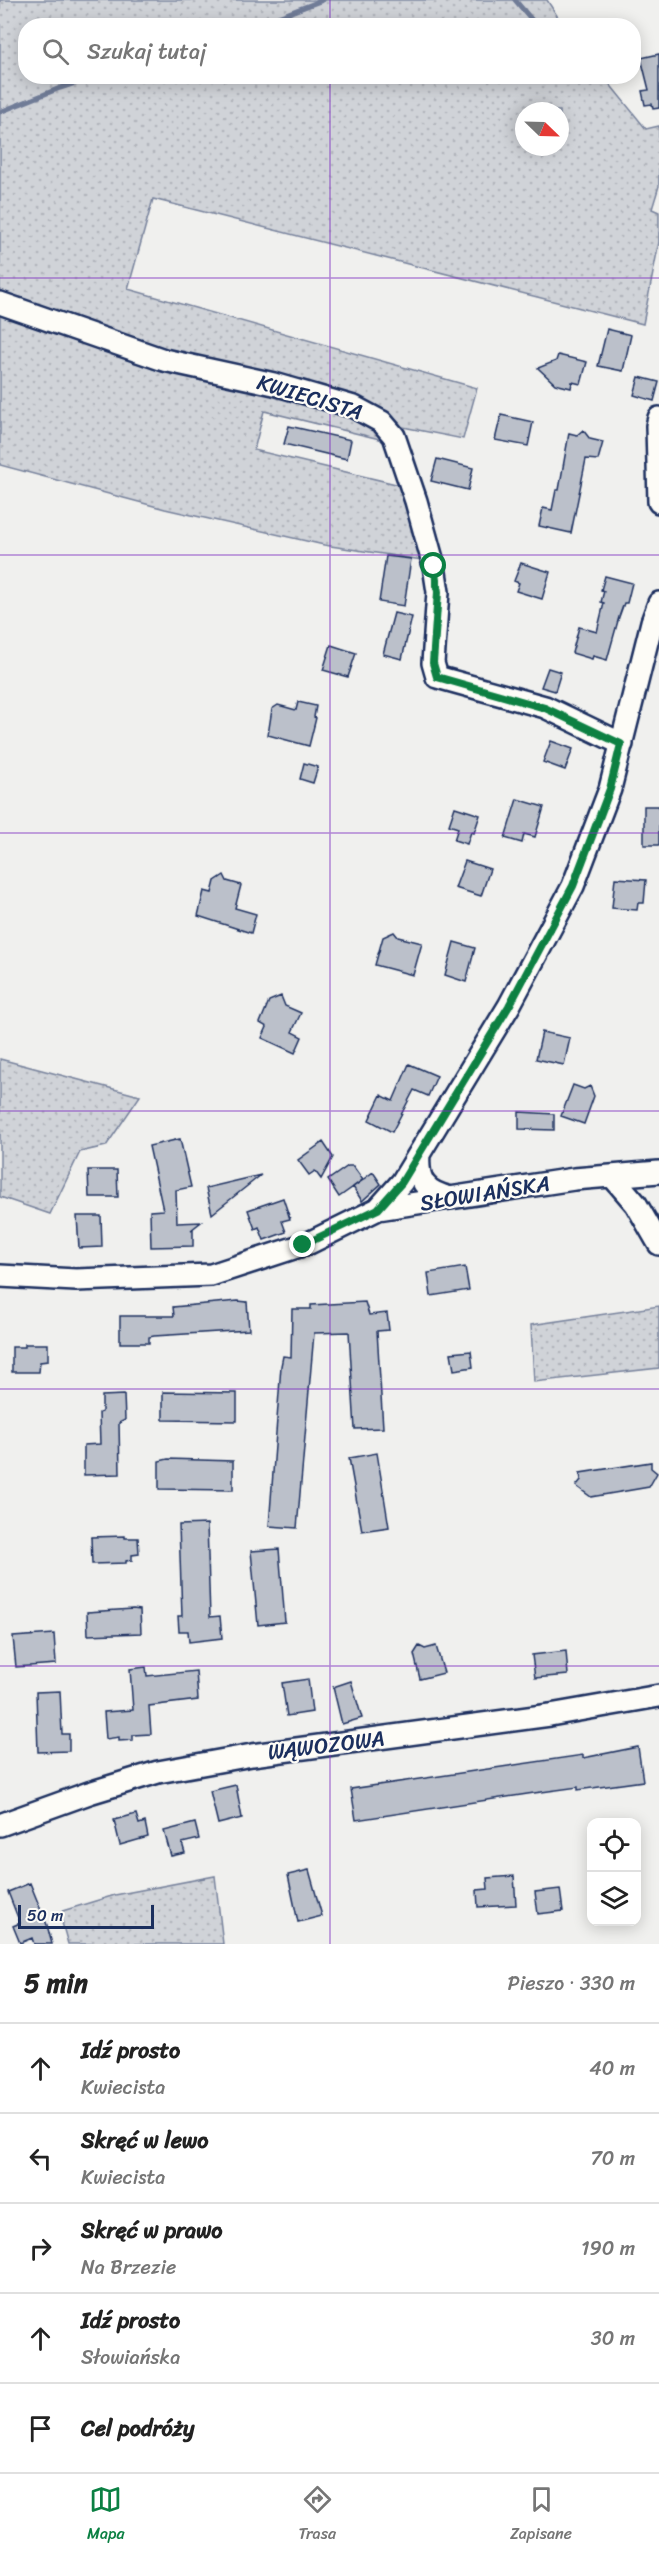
<!DOCTYPE html>
<html lang="pl">
<head>
<meta charset="utf-8">
<style>
	:root { --surface:#fff; --page:#f2f2f2; --text:#222; --muted:#767676; --line:#e0e0e0; --accent:#0b8043 }
	body { margin:0; font-family:Sriracha,sans-serif; background:var(--page); color:var(--text) }
	.controls { position:absolute; right:18px; bottom:18px; display:grid; overflow:hidden; border-radius:12px; box-shadow:0 3px 15px #0003 }
	.controls button { width:54px; height:54px; display:grid; place-items:center; padding:0; border:0; border-bottom:2px solid var(--line); background:var(--surface); color:var(--text); font:30px sans-serif }
	.compass { position:absolute; left:515px; top:102px; width:54px; height:54px; border-radius:50%; background:var(--surface); box-shadow:0 3px 15px #0003; rotate:113deg }
	.scale { position:absolute; left:18px; bottom:15px; width:136px; box-sizing:border-box; padding-left:6px; border:3px solid #1b2f5e; border-top:0; font-size:16px; line-height:21px; white-space:nowrap; color:#1b2f5e; -webkit-text-stroke:4px #fdfcf7; paint-order:stroke }
	.stop { position:absolute; width:18px; height:18px; margin:-14px; border:4px solid #0b8043; border-radius:50%; background:#fff }
	.stop.end { background:#0b8043; border-color:#fff; box-shadow:0 2px 6px #0008 }
	.list { margin:0; padding:0; list-style:none }
	h2 { display:flex; justify-content:space-between; align-items:center; height:78px; margin:0; padding:0 24px; font-size:26px }
	h2 small { font-size:20px; font-weight:400; color:var(--muted) }
	.list li { display:grid; grid-template-columns:39px 1fr auto; gap:18px; align-items:center; box-sizing:border-box; height:90px; padding:0 24px; border-top:2px solid var(--line) }
	.list b { display:block; font-size:22px; white-space:nowrap }
	.list p { margin:0; font-size:20px; white-space:nowrap; color:var(--muted) }
	.list em { font-size:20px; font-style:normal; color:var(--muted) }
	.icon { flex:none; width:33px; height:33px; fill:none; stroke:currentColor; stroke-width:2; stroke-linecap:round; stroke-linejoin:round }
	.map { position:relative; flex:none; width:659px; height:1944px; overflow:hidden }
	.search { position:absolute; background:var(--surface); box-shadow:0 3px 15px #0003; left:18px; right:18px; top:18px; height:66px; display:flex; align-items:center; gap:15px; box-sizing:border-box; padding:0 21px; border-radius:24px; color:var(--muted); font-size:22px }
	.sheet { height:528px; background:var(--surface) }
	nav { display:flex; justify-content:space-around; align-items:center; box-sizing:border-box; height:84px; border-top:2px solid var(--line); background:var(--surface); font-size:16px; color:var(--muted) }
	nav a { display:grid; justify-items:center; gap:3px }
	nav .on { color:var(--accent) }
	.map>svg:first-child { display:block }
	.grass { fill:url(#grass-dots); stroke:#76819b; stroke-width:1.5; fill-rule:evenodd }
	.lines { fill:none; stroke-linecap:round; stroke-linejoin:round }
	.stream { stroke:#6f7b97; stroke-width:5 }
	.building { fill:#bbc0ca; stroke:#1b2f5e; stroke-width:1.5 }
	.minor-casing { stroke:#1b2f5e; stroke-width:26 }
	.minor { stroke:#fdfcf7; stroke-width:21 }
	.route { stroke:#0b8043; stroke-width:8 }
	.grid { fill:none; stroke:#7b2cbf; stroke-width:1.5; stroke-opacity:0.55 }
	.labels { text-anchor:middle; dominant-baseline:central; stroke-width:4.5; stroke-linejoin:round; paint-order:stroke }
	.street-label { font-size:22px; fill:#1b2f5e; stroke:#fdfcf7 }
</style>
</head>
<body>
<div class="map">
<svg width="659" height="1944" viewBox="0 0 659 1944">
	<defs>
		<pattern id="grass-dots" width="8" height="8" patternUnits="userSpaceOnUse" patternTransform="scale(1.5)"><rect width="8" height="8" fill="#d0d3d8"/><path d="M2 2h.1M6 6h.1" fill="none" stroke="#b2b5bc" stroke-width="1.8" stroke-linecap="round"/></pattern>
	</defs>
	<rect width="100%" height="100%" fill="#f0f0ee"/>
	<filter id="ink" filterUnits="userSpaceOnUse"><feTurbulence type="fractalNoise" baseFrequency=".0167" numOctaves="2"/><feDisplacementMap in="SourceGraphic" scale="12" xChannelSelector="R" yChannelSelector="G"/><feConvolveMatrix kernelMatrix="1 2 1 2 8 2 1 2 1" color-interpolation-filters="sRGB"/></filter>
	<g filter="url(#ink)">
		<path class="grass" d="M0,0H547L563,25L26,26V76L604,77L646,129L659,126V186L652,209L659,212V242L643,324L153,199L128,289L477,388L463,439L398,426L168,356L0,298ZM524,111H560V147H524Z
			M0,309L343,406L376,423L388,441L264,411L254,450L404,486L429,561L324,545L165,509L0,465Z
			M0,1059L140,1096L106,1146L80,1152L50,1214L0,1197Z
			M659,1306V1368L534,1382L531,1325Z
			M215,1876L223,1944H68L59,1912L115,1895Z"/>
		<g class="lines">
			<path class="stream" d="M515,0L537,26
				M254,26L323,0
				M583,76L587,81
				M0,112L60,88L97,76"/>
		</g>
		<path class="building" d="M659,54V108L653,109L652,104L645,105L642,91L649,90L641,58Z
			M607,329L631,335L623,371L598,366Z
			M558,355L587,362L581,384L572,382L571,388L555,384L538,368L556,361Z
			M639,377L659,382L654,401L634,395Z
			M501,415L533,422L528,446L495,440Z
			M289,426L351,440L347,459L284,444Z
			M583,430L590,439L603,442L598,460L586,459L571,533L539,526L543,508L552,510L556,490H559L569,433L577,435Z
			M437,459L473,468L468,490L431,481Z
			M386,556L411,559L404,606L379,602Z
			M521,563L550,572L542,599L516,591L519,583L514,581Z
			M605,576L632,583L627,603H624L619,617L607,660L593,656L592,659L572,653L579,627L597,632L604,603L601,602L604,591L601,590Z
			M394,613L412,617L402,659L383,654Z
			M331,645L356,653L348,677L323,670Z
			M548,668L561,672L555,691L541,687Z
			M298,702L316,706L314,717L316,718L309,746L268,735L272,709L278,705L296,710Z
			M551,741L573,749L565,770L543,762Z
			M304,763L318,767L313,783L300,779Z
			M517,799L544,807L535,837L524,834L522,843L505,838Z
			M644,806H659V845H644Z
			M455,807L480,815L474,833L471,832L467,844L454,840L458,828L449,825Z
			M465,861L490,869L481,896L455,888Z
			M224,875L227,881L241,885L235,908L256,914L251,933L198,916L204,891L212,893L215,881Z
			M615,878L646,880L644,903H638L637,910L612,908Z
			M394,932L398,937L422,943L413,975L375,965L383,937Z
			M454,942L475,948L466,982L445,975Z
			M281,996L285,1006L301,1013L292,1032L302,1037L295,1053L262,1038L267,1027L260,1023L269,1001Z
			M542,1032L570,1038L564,1065L536,1059Z
			M409,1064L437,1076L428,1096L414,1090L392,1132L369,1120L381,1095L393,1101Z
			M573,1085L584,1089L590,1086L594,1096L584,1124L561,1116Z
			M519,1112L554,1114V1130L519,1129Z
			M180,1139L191,1187L176,1190L177,1223L201,1222L191,1230L193,1229V1246L151,1247L150,1211L163,1210L149,1146Z
			M323,1142L333,1157L321,1179L315,1171L309,1175L298,1160Z
			M348,1166H353L363,1180L339,1197L328,1180Z
			M88,1170H117L118,1197H89Z
			M373,1172L381,1184L362,1201L353,1187Z
			M261,1175L212,1214L206,1188Z
			M283,1198L290,1219L282,1221L286,1232L264,1240L259,1227L255,1229L248,1210Z
			M77,1216H101L102,1247L79,1248Z
			M465,1267L469,1290L431,1296L428,1273Z
			M238,1301L247,1302L249,1330L154,1336L149,1337V1343H120V1316H174L173,1307Z
			M365,1302L369,1315L387,1313L389,1330L377,1331L383,1428L355,1429L349,1332L314,1333L297,1528L269,1526L281,1366L283,1356L291,1357L292,1309H311V1305Z
			M25,1344H48V1361L40,1362L39,1372H12V1347H25Z
			M471,1351L473,1367L454,1370L451,1353Z
			M163,1392L237,1393V1421L163,1420Z
			M124,1395L125,1420L119,1423L120,1474L84,1475V1445L100,1444L99,1413L102,1412V1396Z
			M377,1453L389,1527L362,1531L349,1458Z
			M168,1459L233,1461V1490L159,1489V1461Z
			M651,1462V1468L657,1473L649,1487L591,1497L576,1486L581,1480L580,1473Z
			M207,1524L210,1617L220,1616L222,1638L189,1642L188,1631H179L178,1616H182L179,1525Z
			M125,1536V1538H138L139,1554L132,1555V1560L126,1561V1563L92,1564L91,1537Z
			M279,1549L285,1622L258,1625L251,1551Z
			M133,1609L140,1610L141,1633L88,1635L87,1612Z
			M54,1634L56,1664L16,1667L13,1637Z
			M419,1646L425,1649L436,1646L444,1673L420,1679L414,1654Z
			M566,1651L568,1675L535,1678L532,1655Z
			M146,1667L147,1676L196,1671L198,1700L149,1706L151,1734L133,1735V1740L119,1741V1737L106,1739L104,1712L133,1710L130,1669Z
			M308,1679L312,1712L287,1716L282,1683Z
			M351,1681L362,1718L342,1724L333,1687Z
			M60,1691L62,1734H69V1751L38,1752L36,1692Z
			M638,1747L643,1781L578,1790V1787L534,1793L356,1820L351,1789L583,1755V1758Z
			M236,1785L242,1818L218,1824L210,1791Z
			M136,1814L139,1824L145,1822L148,1837L120,1845L114,1820Z
			M195,1823L199,1839L182,1843L185,1853L171,1856L164,1831Z
			M309,1870L322,1916L298,1922L288,1875Z
			M514,1876L516,1905L478,1907L477,1890L488,1889L487,1878Z
			M30,1883L47,1925L52,1944H34L32,1938L20,1943L13,1926L20,1923L8,1892Z
			M560,1889L563,1911L538,1914L535,1892Z"/>
		<g class="lines">
			<g class="minor-casing">
				<path id="minor" d="M0,303L164,360L274,384L354,407L382,422L394,436L416,501L434,566L438,592L433,663L437,677L545,707L622,744
					M659,418L657,426L659,502
					M419,1154C417,1180 424,1192 451,1198
					M612,1176L636,1204L659,1244
					M378,1209L402,1182L509,1006L573,886L610,789L652,622L659,603
					M0,1276L76,1280L211,1275L309,1243L378,1209L574,1179L659,1172
					M0,1825L89,1793L158,1772L252,1755L550,1715L659,1696"/>
			</g>
			<use href="#minor" class="minor"/>
		</g>
	</g>
	<g class="lines" filter="url(#ink)">
		<path class="route" d="M303,1245L378,1209L402,1182L509,1006L573,886L610,789L621,744L545,708L437,677L433,663L438,592L434,566"/>
	</g>
	<path class="grid" d="M330,0V26M330,76V1944M0,278H659M0,555H659M0,833H659M0,1111H659M0,1389H659M0,1666H659"/>
	<g class="labels">
		<g class="street-label">
			<text transform="translate(310 397) rotate(17)">KWIECISTA</text>
			<text transform="translate(485 1193) rotate(-9)">SŁOWIAŃSKA</text>
			<text transform="translate(326 1745) rotate(-7)">WĄWOZOWA</text>
		</g>
	</g>
</svg>
<div class="controls">
<button><svg class="icon" aria-label="locate" viewBox="0 0 24 24"><circle cx="12" cy="12" r="6"/><path d="M12 2v4M12 18v4M2 12h4M18 12h4"/></svg></button>
<button><svg class="icon" aria-label="layers" viewBox="0 0 24 24"><path d="M12 4l9 5-9 5-9-5zM3 14l9 5 9-5"/></svg></button>
</div>
<svg class="compass" viewBox="-18 -18 36 36"><path d="M0-13l5 13h-10z" fill="#e53935"/><path d="M0 13l5-13h-10z" fill="#767676"/></svg>
<div class="scale">50 m</div>
<div class="stop" style="left:434px;top:566px"></div>
<div class="stop end" style="left:303px;top:1245px"></div>
<div class="search"><svg class="icon" aria-label="search" viewBox="0 0 24 24"><circle cx="10" cy="10" r="6"/><path d="M15 15l6 6"/></svg>Szukaj tutaj</div>
</div>
<section class="sheet">
<h2>5 min<small>Pieszo · 330 m</small></h2>
<ul class="list">
<li><svg class="icon" aria-label="ahead" viewBox="0 0 24 24"><path d="M12 20V5M6 11l6-6 6 6"/></svg><div><b>Idź prosto</b><p>Kwiecista</p></div><em>40 m</em></li>
<li><svg class="icon" aria-label="left" viewBox="0 0 24 24"><path d="M17 20v-9H6M10 6l-5 5 5 5"/></svg><div><b>Skręć w lewo</b><p>Kwiecista</p></div><em>70 m</em></li>
<li><svg class="icon" aria-label="right" viewBox="0 0 24 24"><path d="M7 20v-9h11M14 6l5 5-5 5"/></svg><div><b>Skręć w prawo</b><p>Na Brzezie</p></div><em>190 m</em></li>
<li><svg class="icon" aria-label="ahead" viewBox="0 0 24 24"><path d="M12 20V5M6 11l6-6 6 6"/></svg><div><b>Idź prosto</b><p>Słowiańska</p></div><em>30 m</em></li>
<li><svg class="icon" aria-label="arrive" viewBox="0 0 24 24"><path d="M6 21V4h12l-3 4 3 4H6"/></svg><div><b>Cel podróży</b></div></li>
</ul>
</section>
<nav>
<a class="on"><svg class="icon" aria-label="map" viewBox="0 0 24 24"><path d="M3 6l6-2 6 2 6-2v14l-6 2-6-2-6 2zM9 4v14M15 6v14"/></svg>Mapa</a>
<a><svg class="icon" aria-label="directions" viewBox="0 0 24 24"><path d="M12 3l9 9-9 9-9-9zM9 14v-3h6M13 9l2 2-2 2"/></svg>Trasa</a>
<a><svg class="icon" aria-label="saved" viewBox="0 0 24 24"><path d="M7 4h10v16l-5-4-5 4z"/></svg>Zapisane</a>
</nav>
</body>
</html>
